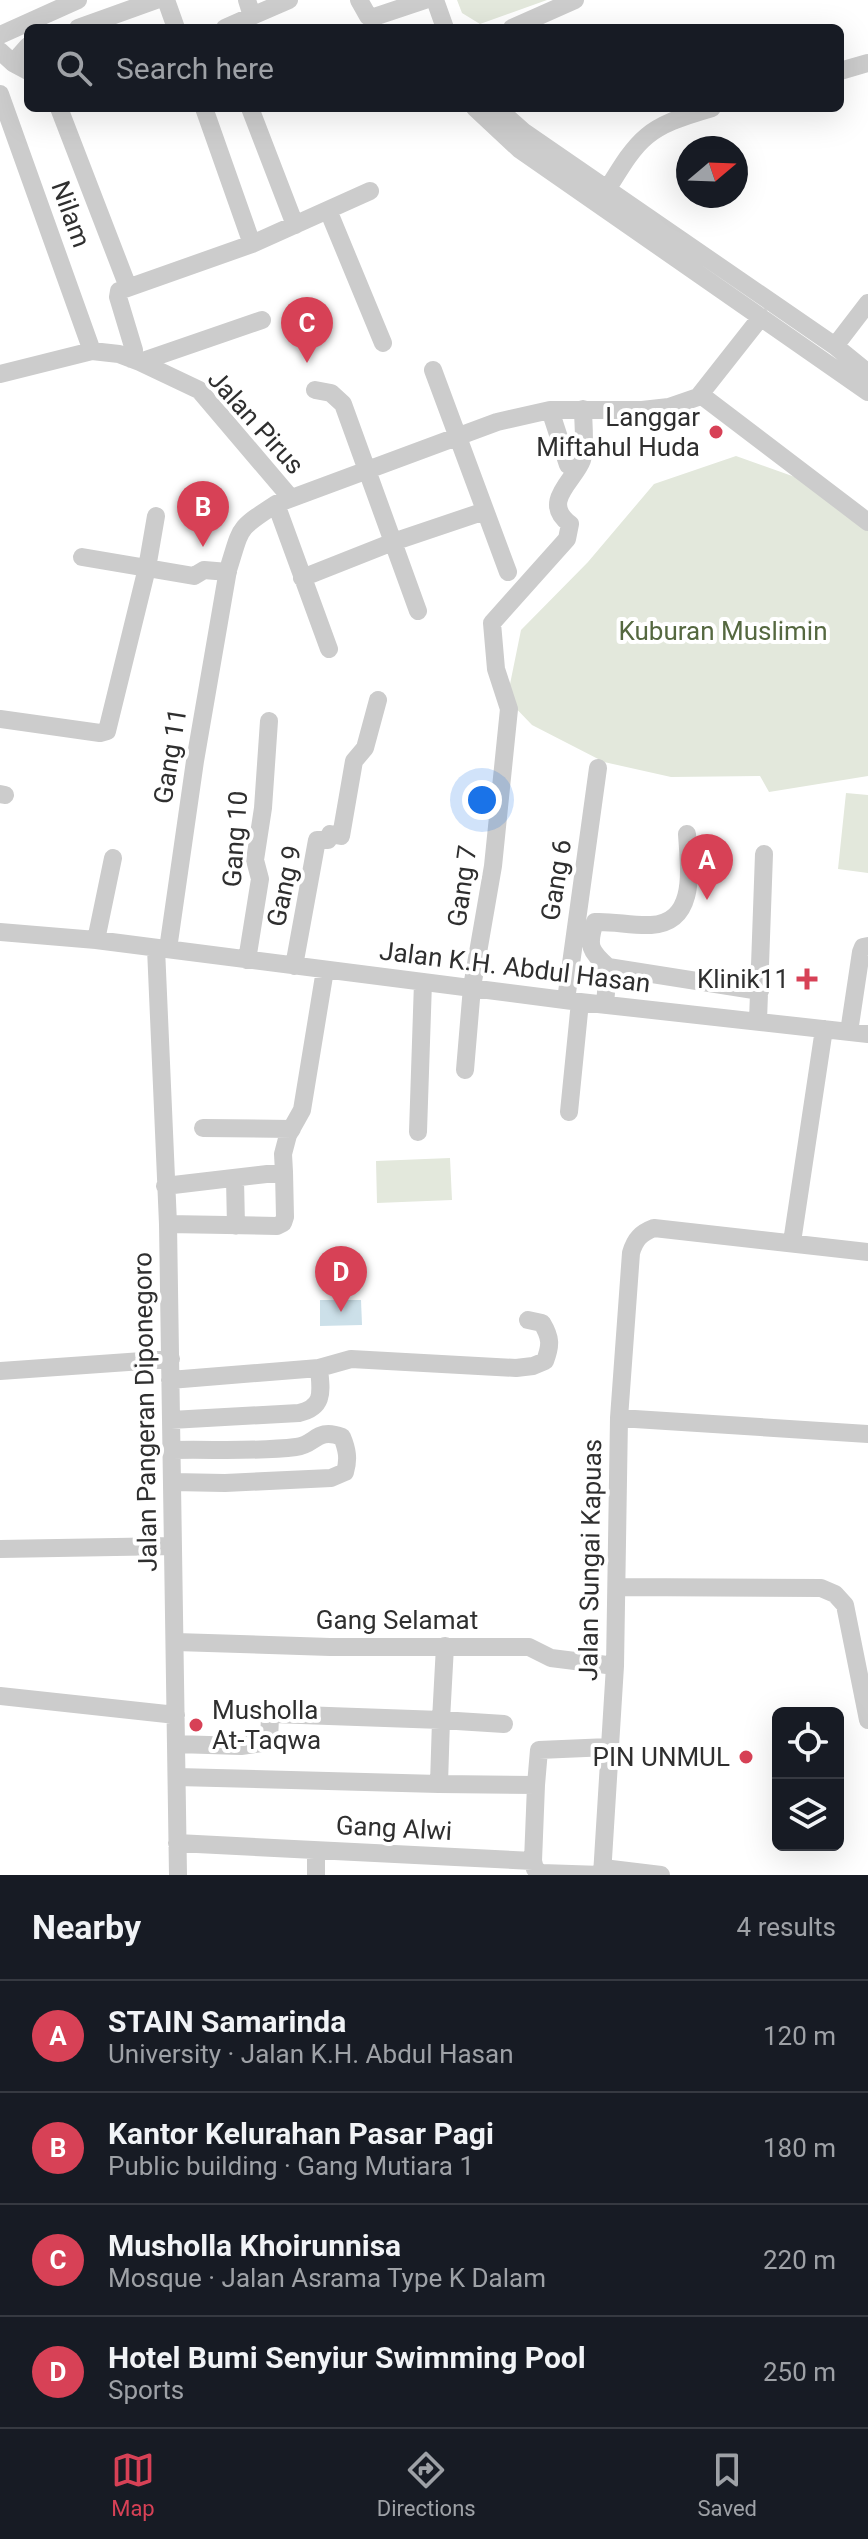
<!DOCTYPE html>
<html lang="en">
<head>
<meta charset="utf-8">
<style>
	:root { --surface:#171b24; --page:#20242c; --text:#f1f3f6; --muted:#9ea1a6; --line:#363941; --accent:#d74156 }
	body { margin:0; font-family:Roboto,sans-serif; background:var(--page); color:var(--text) }
	.controls { position:absolute; right:24px; bottom:24px; display:grid; overflow:hidden; border-radius:12px; box-shadow:0 8px 32px #0002 }
	.controls button { width:72px; height:72px; display:grid; place-items:center; padding:0; border:0; border-bottom:2px solid var(--line); background:var(--surface); color:var(--text); font:40px sans-serif }
	.compass { position:absolute; left:676px; top:136px; width:72px; height:72px; border-radius:50%; background:var(--surface); box-shadow:0 8px 32px #0002; rotate:71deg }
	.you { position:absolute; left:482px; top:800px; width:28px; height:28px; margin:-20px; border:6px solid #fff; border-radius:50%; background:#1a73e8; box-shadow:0 0 0 12px #1a73e833 }
	.badge { display:grid; place-items:center; width:52px; height:52px; border-radius:50%; background:var(--accent); color:#fff; font-size:26px; font-weight:700 }
	.pin { position:absolute; translate:-50% -66px; filter:drop-shadow(0 2px 4px #0008) }
	.pin::after { content:''; position:absolute; top:42px; width:28px; height:24px; background:inherit; clip-path:polygon(0 0,100% 0,50% 100%) }
	.list { margin:0; padding:0; list-style:none }
	h2 { display:flex; justify-content:space-between; align-items:center; height:104px; margin:0; padding:0 32px; font-size:34px }
	h2 small { font-size:26px; font-weight:400; color:var(--muted) }
	.list li { display:grid; grid-template-columns:52px 1fr auto; gap:24px; align-items:center; box-sizing:border-box; height:112px; padding:0 32px; border-top:2px solid var(--line) }
	.list b { display:block; font-size:30px; white-space:nowrap }
	.list p { margin:0; font-size:26px; white-space:nowrap; color:var(--muted) }
	.list em { font-size:26px; font-style:normal; color:var(--muted) }
	.icon { flex:none; width:44px; height:44px; fill:none; stroke:currentColor; stroke-width:2; stroke-linecap:round; stroke-linejoin:round }
	.map { position:relative; flex:none; width:868px; height:1875px; overflow:hidden }
	.search { position:absolute; background:var(--surface); box-shadow:0 8px 32px #0002; left:24px; right:24px; top:24px; height:88px; display:flex; align-items:center; gap:20px; box-sizing:border-box; padding:0 28px; border-radius:12px; color:var(--muted); font-size:30px }
	.sheet { height:552px; background:var(--surface) }
	nav { display:flex; justify-content:space-around; align-items:center; box-sizing:border-box; height:112px; border-top:2px solid var(--line); background:var(--surface); font-size:22px; color:var(--muted) }
	nav a { display:grid; justify-items:center; gap:4px }
	nav .on { color:var(--accent) }
	.map>svg:first-child { display:block }
	.green { fill:#e3e8dc }
	.water { fill:#cce0e9 }
	.lines { fill:none; stroke-linecap:round; stroke-linejoin:round }
	.minor { stroke:#ccc; stroke-width:18 }
	.poi-dot { fill:#d74156; stroke:#fff; stroke-width:3 }
	.labels { text-anchor:middle; dominant-baseline:central; stroke-width:8; stroke-linejoin:round; paint-order:stroke }
	.street-label { font-size:26px; fill:#2f2f2f; stroke:#fff }
	.poi-label { font-size:26px; fill:#2f2f2f; stroke:#fff; text-anchor:end }
	.park-label { font-size:26px; fill:#556840; stroke:#fff }
</style>
</head>
<body>
<div class="map">
<svg width="868" height="1875" viewBox="0 0 868 1875">
	<rect width="100%" height="100%" fill="#fff"/>
	<path class="green" d="M457,0H547L480,24L462,13Z
		M736,456L823,487L868,518V776L769,792L760,776L671,777L604,762L532,725L507,699L521,630L588,562L654,484Z
		M846,793L868,795V873L838,869Z
		M450,1158L452,1200L377,1203L376,1161Z"/>
	<path class="water" d="M320,1300H361L362,1325L320,1326Z"/>
	<g class="lines">
		<path class="minor" d="M166,0L176,28
			M247,0L252,16L289,0
			M359,0L368,16L374,17L425,0
			M435,0L445,28
			M78,28L156,0
			M225,28L252,16
			M512,28L575,0
			M0,35L78,0
			M0,51L13,63L28,71
			M13,63L28,46
			M840,71L868,63
			M0,94L92,351
			M59,108L128,287
			M204,108L252,244
			M250,108L295,225
			M475,108L519,149L868,392
			M497,108L524,132L835,346L868,373
			M602,198C639,138 642,128 712,108
			M328,210L383,343
			M835,346L868,303
			M131,359L134,350L118,297L119,291L252,244L370,191
			M140,362L262,320
			M433,370L508,572
			M0,374L92,351L119,354L140,362L199,390L290,497
			M315,390L331,393L343,404L418,611
			M701,395L868,522
			M550,410L568,465
			M82,557L147,568L156,516
			M302,578L393,542L485,511
			M329,649L276,504L497,422L550,410H642L669,407L698,397L761,317
			M0,719L100,733L107,731L147,568L194,576L204,570L228,572
			M0,794L5,795
			M687,834C689,867 698,922 651,925C632,926 613,921 595,922C587,946 590,951 608,967L760,991
			M0,932L96,940L580,1002L868,1034
			M96,940L113,858
			M156,948L168,1224L178,1875
			M168,949L195,761L228,570C242,526 236,530 276,504
			M247,960L260,879L255,860L263,808L269,721
			M294,966L317,840H328L330,834L341,836L354,761L365,748L378,700
			M566,1000L598,768
			M605,1005L608,967
			M758,1021L764,854
			M849,1032L861,952L863,947L868,946
			M465,1070L472,987L493,866L509,709L496,669L492,623L567,539L570,524C540,502 575,480 582,460C586,448 583,422 583,409
			M569,1112L580,1002
			M203,1128L292,1129
			M418,1132L423,982
			M284,1172L283,1154L288,1135L302,1110L325,970
			M235,1179L236,1226
			M165,1186L284,1172L285,1217L283,1223L277,1226L168,1224
			M792,1242L824,1029
			M319,1368L351,1359L516,1368L533,1366L545,1361C551,1345 551,1338 542,1323L528,1320
			M0,1371L171,1359
			M170,1380L319,1368C321,1391 325,1407 299,1413L171,1420
			M619,1418L868,1434
			M172,1450C213,1449 256,1452 296,1447C316,1445 316,1427 342,1437C347,1449 349,1459 345,1472L331,1478L225,1483L172,1482
			M0,1549L173,1546
			M617,1587L821,1588L835,1594L845,1605L868,1720
			M176,1642L330,1647H529L551,1658L615,1666
			M0,1696L176,1715
			M176,1744L241,1746L269,1742L270,1716L273,1714L441,1720L445,1646
			M177,1777L439,1784L441,1720L504,1724
			M439,1784L536,1785L539,1750L609,1747
			M177,1843L533,1861L535,1869L541,1873L602,1875
			M316,1851V1875
			M533,1861L536,1785
			M603,1868L661,1875
			M602,1875L615,1666L619,1418L631,1253C635,1239 641,1233 654,1228L868,1252"/>
	</g>
	<g class="poi-dot">
		<circle cx="716" cy="432" r="8"/>
		<path d="M803 967h8v8h8v8h-8v8h-8v-8h-8v-8h8z"/>
		<circle cx="196" cy="1725" r="8"/>
		<circle cx="746" cy="1757" r="8"/>
	</g>
	<g class="labels">
		<g class="street-label">
			<text transform="translate(71 214) rotate(70)">Nilam</text>
			<text transform="translate(256 422) rotate(48)">Jalan Pirus</text>
			<text transform="translate(170 756) rotate(-81)">Gang 11</text>
			<text transform="translate(235 839) rotate(-86)">Gang 10</text>
			<text transform="translate(556 880) rotate(-81)">Gang 6</text>
			<text transform="translate(284 886) rotate(-78)">Gang 9</text>
			<text transform="translate(462 886) rotate(-82)">Gang 7</text>
			<text transform="translate(515 967) rotate(7)">Jalan K.H. Abdul Hasan</text>
			<text transform="translate(145 1412) rotate(-91)">Jalan Pangeran Diponegoro</text>
			<text transform="translate(590 1560) rotate(-89)">Jalan Sungai Kapuas</text>
			<text x="397" y="1620">Gang Selamat</text>
			<text transform="translate(394 1828) rotate(3)">Gang Alwi</text>
		</g>
		<g class="poi-label">
			<text x="700" y="417">Langgar<tspan x="700" dy="30">Miftahul Huda</tspan></text>
			<text x="789" y="979">Klinik11</text>
			<text x="212" y="1710" text-anchor="start">Musholla<tspan x="212" dy="30">At-Taqwa</tspan></text>
			<text x="730" y="1757">PIN UNMUL</text>
		</g>
		<g class="park-label">
			<text x="723" y="631">Kuburan Muslimin</text>
		</g>
	</g>
</svg>
<div class="controls">
<button><svg class="icon" aria-label="locate" viewBox="0 0 24 24"><circle cx="12" cy="12" r="6"/><path d="M12 2v4M12 18v4M2 12h4M18 12h4"/></svg></button>
<button><svg class="icon" aria-label="layers" viewBox="0 0 24 24"><path d="M12 4l9 5-9 5-9-5zM3 14l9 5 9-5"/></svg></button>
</div>
<svg class="compass" viewBox="-18 -18 36 36"><path d="M0-13l5 13h-10z" fill="#e53935"/><path d="M0 13l5-13h-10z" fill="#9ea1a6"/></svg>
<div class="you"></div>
<div class="pin badge" style="left:707px;top:900px">A</div>
<div class="pin badge" style="left:203px;top:547px">B</div>
<div class="pin badge" style="left:307px;top:363px">C</div>
<div class="pin badge" style="left:341px;top:1312px">D</div>
<div class="search"><svg class="icon" aria-label="search" viewBox="0 0 24 24"><circle cx="10" cy="10" r="6"/><path d="M15 15l6 6"/></svg>Search here</div>
</div>
<section class="sheet">
<h2>Nearby<small>4 results</small></h2>
<ul class="list">
<li><span class="badge">A</span><div><b>STAIN Samarinda</b><p>University · Jalan K.H. Abdul Hasan</p></div><em>120 m</em></li>
<li><span class="badge">B</span><div><b>Kantor Kelurahan Pasar Pagi</b><p>Public building · Gang Mutiara 1</p></div><em>180 m</em></li>
<li><span class="badge">C</span><div><b>Musholla Khoirunnisa</b><p>Mosque · Jalan Asrama Type K Dalam</p></div><em>220 m</em></li>
<li><span class="badge">D</span><div><b>Hotel Bumi Senyiur Swimming Pool</b><p>Sports</p></div><em>250 m</em></li>
</ul>
</section>
<nav>
<a class="on"><svg class="icon" aria-label="map" viewBox="0 0 24 24"><path d="M3 6l6-2 6 2 6-2v14l-6 2-6-2-6 2zM9 4v14M15 6v14"/></svg>Map</a>
<a><svg class="icon" aria-label="directions" viewBox="0 0 24 24"><path d="M12 3l9 9-9 9-9-9zM9 14v-3h6M13 9l2 2-2 2"/></svg>Directions</a>
<a><svg class="icon" aria-label="saved" viewBox="0 0 24 24"><path d="M7 4h10v16l-5-4-5 4z"/></svg>Saved</a>
</nav>
</body>
</html>
